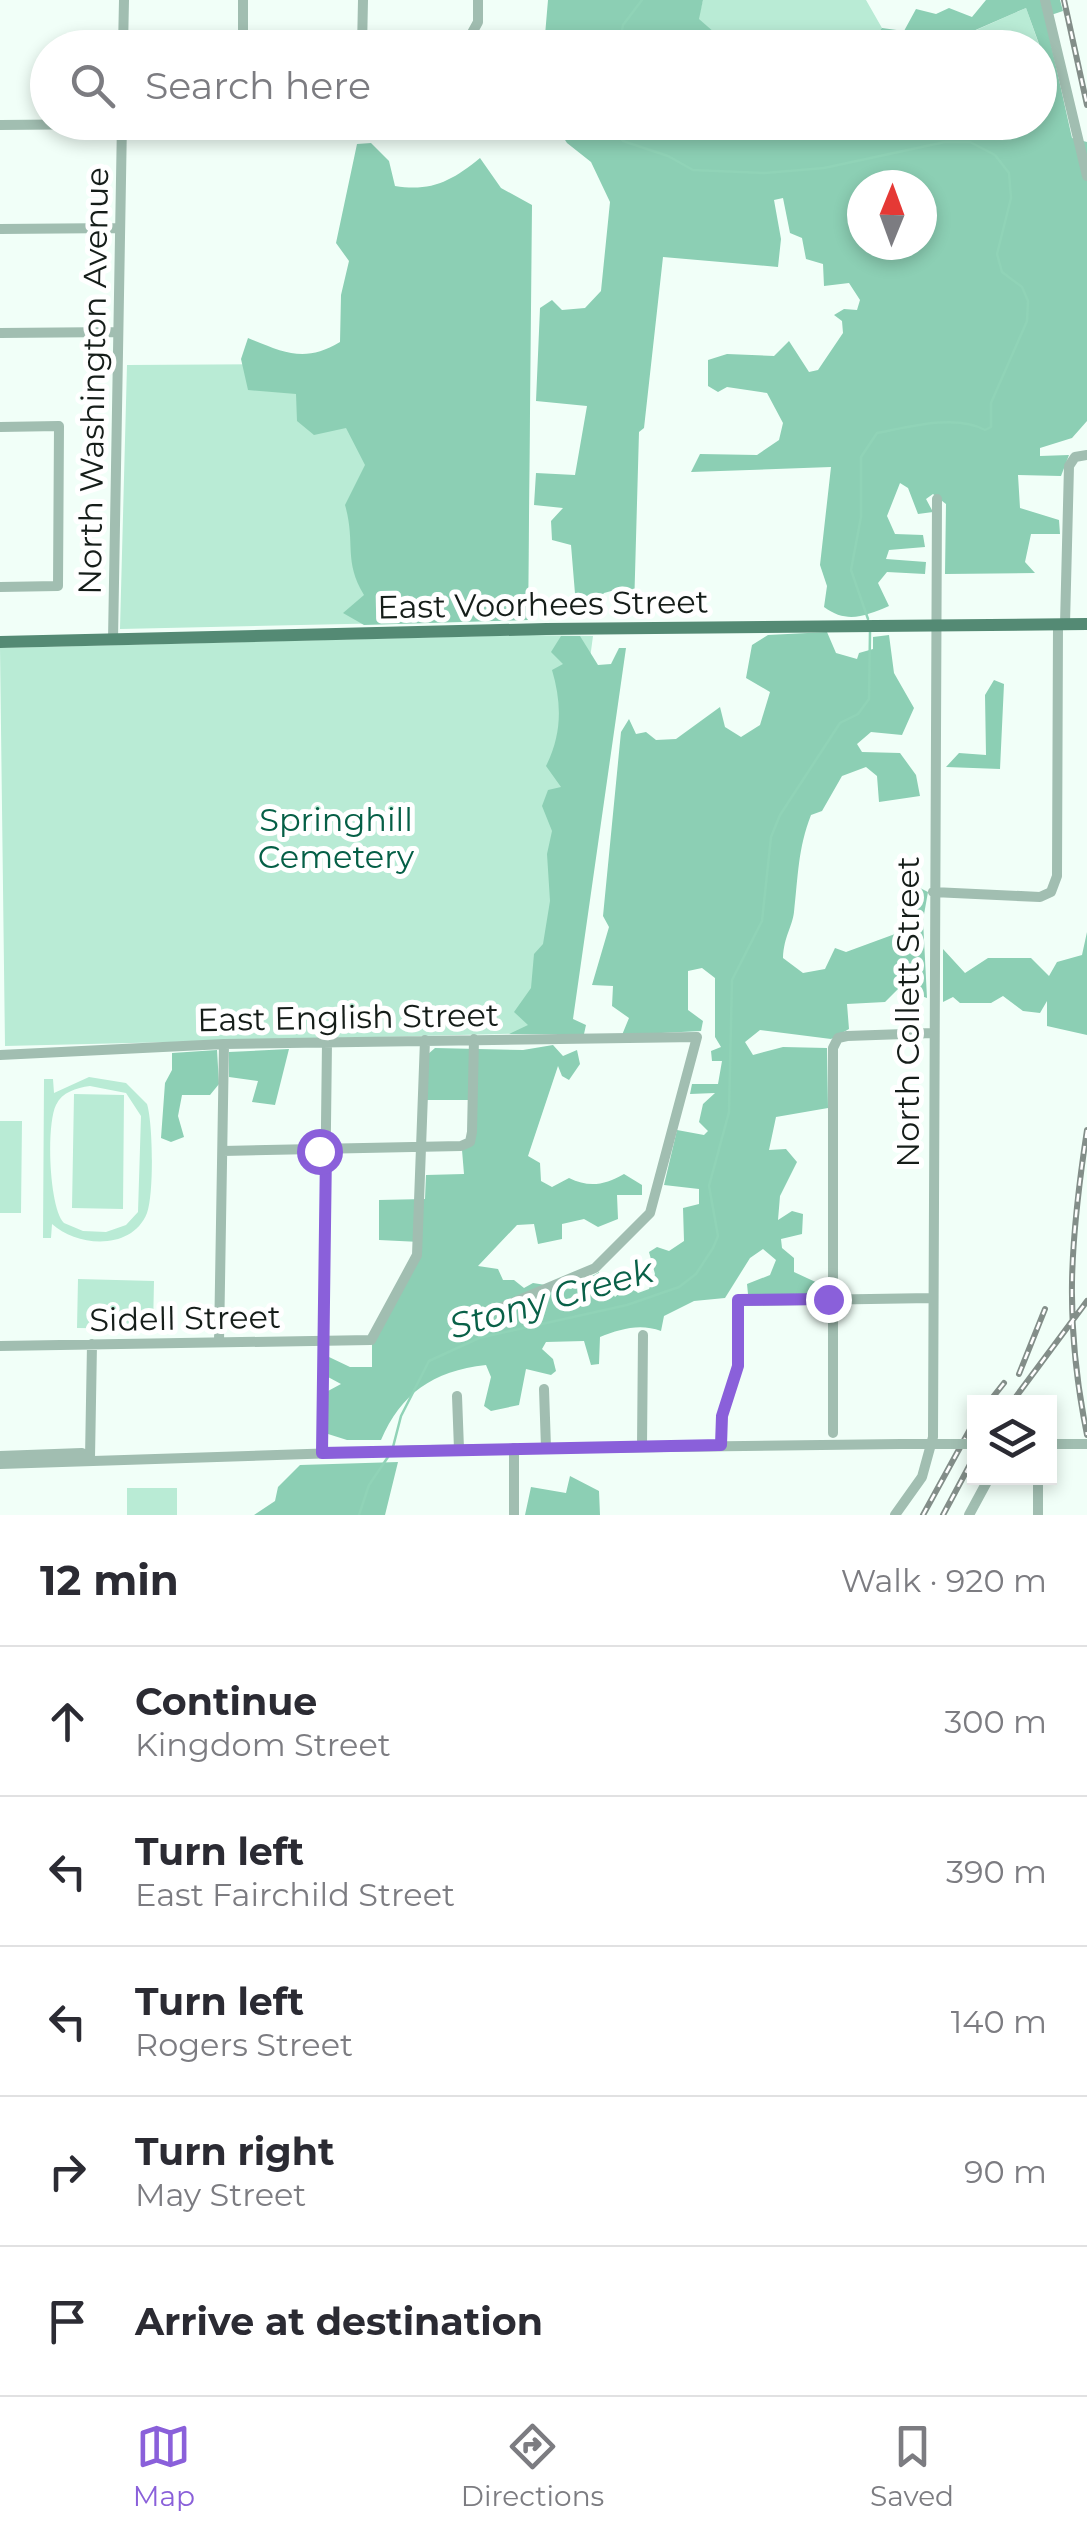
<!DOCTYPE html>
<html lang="en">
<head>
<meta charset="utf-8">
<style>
	:root { --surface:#fff; --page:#f2f2f3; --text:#2b2b33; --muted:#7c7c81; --line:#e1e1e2; --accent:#8a60da }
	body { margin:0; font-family:Montserrat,sans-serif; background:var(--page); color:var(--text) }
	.controls { position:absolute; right:30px; bottom:30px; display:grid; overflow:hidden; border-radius:0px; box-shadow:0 5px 15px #0003 }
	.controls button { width:90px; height:90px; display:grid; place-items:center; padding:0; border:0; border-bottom:2px solid var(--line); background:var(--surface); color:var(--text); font:50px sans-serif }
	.compass { position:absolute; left:847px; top:170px; width:90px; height:90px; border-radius:50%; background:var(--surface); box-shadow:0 5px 15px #0003; rotate:1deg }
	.stop { position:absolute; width:30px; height:30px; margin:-22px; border:8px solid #8a60da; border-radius:50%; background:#fff }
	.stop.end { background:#8a60da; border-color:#fff; box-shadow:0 2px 10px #0008 }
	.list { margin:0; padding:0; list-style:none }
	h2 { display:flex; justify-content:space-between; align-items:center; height:130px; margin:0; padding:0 40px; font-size:42px }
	h2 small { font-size:32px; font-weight:400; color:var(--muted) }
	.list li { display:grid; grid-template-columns:65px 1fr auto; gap:30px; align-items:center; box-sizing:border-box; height:150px; padding:0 40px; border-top:2px solid var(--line) }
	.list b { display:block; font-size:38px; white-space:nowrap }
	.list p { margin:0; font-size:32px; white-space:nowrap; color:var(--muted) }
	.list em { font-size:32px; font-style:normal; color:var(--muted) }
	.icon { flex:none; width:55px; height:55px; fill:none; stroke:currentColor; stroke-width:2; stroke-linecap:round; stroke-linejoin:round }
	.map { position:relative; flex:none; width:1087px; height:1515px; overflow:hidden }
	.search { position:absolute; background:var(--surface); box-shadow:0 5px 15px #0003; left:30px; right:30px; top:30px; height:110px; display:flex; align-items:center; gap:25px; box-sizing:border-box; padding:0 35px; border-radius:55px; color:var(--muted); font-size:38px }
	.sheet { height:880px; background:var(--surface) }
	nav { display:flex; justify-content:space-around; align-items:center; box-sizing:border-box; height:140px; border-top:2px solid var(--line); background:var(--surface); font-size:28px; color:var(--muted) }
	nav a { display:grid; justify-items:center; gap:5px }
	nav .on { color:var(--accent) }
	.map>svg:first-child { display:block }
	.green { fill:#b9ebd5; fill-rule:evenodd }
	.forest { fill:#8ccfb4; fill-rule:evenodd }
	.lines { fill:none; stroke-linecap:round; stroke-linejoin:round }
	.stream { stroke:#90d3b7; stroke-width:2.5 }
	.minor { stroke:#a1beb1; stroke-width:10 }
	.major { stroke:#548a74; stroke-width:12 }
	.rail-casing { stroke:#838e89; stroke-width:6 }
	.rail { stroke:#fff; stroke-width:2.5; stroke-dasharray:8; stroke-linecap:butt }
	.minor-bridge { stroke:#a1beb1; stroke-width:10 }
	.route { stroke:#8a60da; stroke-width:12 }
	.labels { text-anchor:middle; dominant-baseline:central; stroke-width:10; stroke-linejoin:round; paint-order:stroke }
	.street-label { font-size:32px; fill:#151d19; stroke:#fff }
	.park-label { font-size:32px; fill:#055f46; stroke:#fff }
	.water-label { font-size:35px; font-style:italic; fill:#096148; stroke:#fff }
</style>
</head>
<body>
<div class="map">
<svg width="1087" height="1515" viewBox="0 0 1087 1515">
	<rect width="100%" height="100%" fill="#f1fff8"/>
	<path class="green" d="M703,0H866L882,28L865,47L719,48L722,40L698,19Z
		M1026,8L1043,56L1040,57V48L949,47L947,43Z
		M530,363L528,620L120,629L127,365Z
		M529,635L593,636L540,1033L5,1046L0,648Z
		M89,1077L126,1083L147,1104C153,1123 154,1194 147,1213C132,1251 77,1247 52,1224L51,1238H43L44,1079H53L54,1093ZM90,1086L126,1093L141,1116L138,1212L126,1225L106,1232L83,1231L64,1223C49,1208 46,1125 56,1105C62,1092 76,1088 90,1086Z
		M74,1094L124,1095L123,1209L72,1208Z
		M0,1121H22L21,1213H0Z
		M78,1279L154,1281L153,1329L77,1328Z
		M127,1488H177V1515H127Z"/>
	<path class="forest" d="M548,0H703L699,19L723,40L719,48L544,47Z
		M986,0H1060L1063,11L1045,17L1072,138L1087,142V421L1072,438L1040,448V456L1069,455L1061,476L1018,475L1020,508L1059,520L1060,534H1031L1025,562L1035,573L945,574L946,504L933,494L926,499L933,512L918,514L908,488L900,483L887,516L895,534L923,535L925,547L889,550L886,559L926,562L925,574L887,572L878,583L889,606C865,616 847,624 824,607L827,586L820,565L831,467L691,472L700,454L757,455L779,440L783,423L767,393L727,387L718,392L708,386V360L727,354L774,356L789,341L809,372L818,370L843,333L842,321L834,315L844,309L857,310L860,300L849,283L824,286L823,264L806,259L802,238L790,233L783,198L774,200L781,239L778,267L663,257L644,428L639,432L634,610L627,617L619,611L615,590L604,593L586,617L577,618L571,545L552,540L551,521L563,508L534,505L536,473L575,475L587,406L536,401L540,308L552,300L562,310L585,308L601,291L610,202L591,162L567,143L554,123L817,122L835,127L848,122H1040L1043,55L1026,8L948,42V47H865L882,28L904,31L916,9L936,14L949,8L972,17ZM862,185H922V245H862Z
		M371,143L389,161L395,186C431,192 452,181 480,158L501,188L532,205L528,620L364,625L343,613L364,595C343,560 356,543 345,505L365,465L346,428L314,435L297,421L296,394L248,390L241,359L248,338C285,353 305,363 340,342L341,295L349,261L336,243L357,144Z
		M827,632L836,653L857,659L859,653L873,649V637L889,635L894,673L914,708L902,735L871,732L857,744L862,752L900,753L916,775L920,796L879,802L877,776L866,767L842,776L822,811L811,815C798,848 798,877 794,912C792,928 784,936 783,958L803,973L825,969L835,948L846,952L914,927L920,888L928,892L923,920L927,998L899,988L885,1002L847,1004L849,1029L831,1039L760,1030L745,1042L753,1055L783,1047L827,1048L828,1108L776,1117L769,1150L786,1149L797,1162L780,1196L778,1220L792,1211L803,1214L802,1234L781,1239L782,1248L794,1258V1272L822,1285V1294H748L747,1284L770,1275L776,1260L763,1249L750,1258L725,1298L694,1301L664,1316L661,1331C640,1323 620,1329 600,1337L599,1364L591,1365L584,1341L546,1342L542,1349L553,1359L556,1371L551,1375L526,1369L519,1405L491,1411L484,1406L491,1377L486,1365C432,1371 401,1394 381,1440H347L328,1434V1391L341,1384L328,1377L329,1357L350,1367H372V1341L420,1242L379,1240V1200L425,1199L426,1175L464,1174L462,1150L475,1140V1100H427V1055L435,1048L523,1050L553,1045L563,1056L577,1050L580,1064L569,1080L562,1076L558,1066L528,1156L540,1163L541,1181L552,1187L569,1178C589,1188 605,1185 624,1174L642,1185V1195H617L618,1219L598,1227L584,1219L562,1224V1239L538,1244L534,1224L517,1225L478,1266L498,1269L503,1280H514L524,1288L533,1283L571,1289L599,1272L601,1288L607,1285L615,1297L629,1285L638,1293L649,1289L655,1274L649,1252L657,1247L669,1251L684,1241L683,1208L699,1204V1189L664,1185L677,1130L704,1135L708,1131L699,1122L703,1104L715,1093L690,1094L692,1084H718L722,1061H712L711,1051L721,1047L715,1037V978L702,968L688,971V1010L703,1021L701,1031L622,1035L629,1018L612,1006L613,986L592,985L609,927L603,916L621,732L629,719L636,734L646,732L656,740L676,739L720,707L725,727L741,737L760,725L770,692L746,678L752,645L768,635Z
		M561,636H580L598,665L611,664L619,648H626L573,1019L586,1025L584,1034H509L528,1025L514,1012L531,988L534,954L543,944L550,901L547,854L552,831L542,806L548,790L561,787L546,766C562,734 562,704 552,670L563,664L551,652Z
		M994,680L1004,684L1000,769L946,767L959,753L986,755L985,695Z
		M1087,932V1035L1047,1026V1001L1040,1013L1023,1011L1003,996L991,1003H960L953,997L943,1002V949L965,973L988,958H1031L1049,976L1057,962L1082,955Z
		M289,1049L275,1105L252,1102L258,1081L229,1077V1052Z
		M217,1050L219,1084L210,1095H182L178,1116L184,1137L171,1142L161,1138L165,1083L172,1070V1053Z
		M398,1462L385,1515H254L275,1501L278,1487L300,1465Z
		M570,1476L599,1491L600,1515H525L531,1487L566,1493Z"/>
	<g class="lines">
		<path class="stream" d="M619,48L623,25L642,0
			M608,122L623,141L668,156L693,170L765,173L824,168L945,142H970L995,155L1009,173L1011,198L997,254L1002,272L1022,287L1028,301L1027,321L991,403V427L985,430C956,414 909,427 877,433L861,457V517L851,570L868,619
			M393,1447L401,1416L429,1361L479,1338L627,1305L679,1287L696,1274L713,1248L718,1236L709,1186L729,1112L732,980L762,921L771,837L780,815L840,723L858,714L869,699L870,632
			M359,1515L369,1485L390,1454"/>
		<path class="minor" d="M1045,0L1087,176
			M472,33L478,22V0
			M123,48L124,0
			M243,48V0
			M362,48L363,0
			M497,122L525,123
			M0,125L354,122
			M0,229L120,228
			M0,333L118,332
			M0,427L59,426L58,586L0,587
			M1065,624L1069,466L1075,457L1087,455
			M113,640L122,122
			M933,892L1040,897L1051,892L1057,876L1058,624
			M0,1055L224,1044L697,1037L650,1213L595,1268L486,1314
			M223,1151L461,1146L470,1142L472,1132L474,1039
			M219,1342L224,1044
			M0,1346L371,1340L417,1255L425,1040
			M544,1389L546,1448
			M457,1396L459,1449
			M833,1433V1048L838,1038L847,1036L933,1033
			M1050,1444H1087
			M721,1445L722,1416L738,1366V1301L932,1298
			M642,1446L643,1335
			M514,1448V1515
			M322,1453L327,1042
			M0,1456L82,1453L90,1458
			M90,1458L92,1344
			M0,1464L429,1450L901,1444
			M1038,1478V1515
			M895,1515L922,1477L933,1437L937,499
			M969,1515L989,1478"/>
		<path class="major" d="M0,642L546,629L1087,624"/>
		<g class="rail-casing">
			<path id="rail" d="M1064,0L1087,105
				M1087,1130C1070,1243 1064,1321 1087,1435
				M1019,1374L1045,1309
				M989,1402L1004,1383
				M1012,1402L1087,1301
				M923,1515L974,1422
				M943,1515L974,1457"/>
		</g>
		<use href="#rail" class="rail"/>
		<path class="minor-bridge" d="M901,1444H974"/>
	</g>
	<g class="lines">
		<path class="route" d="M319,1151H326L322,1453L721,1445L722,1416L738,1366V1300L828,1299"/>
	</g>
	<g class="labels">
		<g class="street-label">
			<text transform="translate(93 381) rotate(-89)">North Washington Avenue</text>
			<text transform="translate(543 604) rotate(-1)">East Voorhees Street</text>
			<text transform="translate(907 1012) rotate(-90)">North Collett Street</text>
			<text transform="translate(348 1017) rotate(-1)">East English Street</text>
			<text transform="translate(185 1318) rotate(-1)">Sidell Street</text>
		</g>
		<g class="park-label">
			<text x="336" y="819">Springhill<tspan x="336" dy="37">Cemetery</tspan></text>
		</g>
		<g class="water-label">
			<text transform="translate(551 1298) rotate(-16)">Stony Creek</text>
		</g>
	</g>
</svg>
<div class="controls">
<button><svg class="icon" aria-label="layers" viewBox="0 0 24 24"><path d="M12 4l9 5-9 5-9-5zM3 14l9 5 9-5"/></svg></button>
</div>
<svg class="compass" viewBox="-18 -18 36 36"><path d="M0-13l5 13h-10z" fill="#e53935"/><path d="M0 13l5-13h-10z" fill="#7c7c81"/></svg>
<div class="stop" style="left:319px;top:1151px"></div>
<div class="stop end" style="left:828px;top:1299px"></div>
<div class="search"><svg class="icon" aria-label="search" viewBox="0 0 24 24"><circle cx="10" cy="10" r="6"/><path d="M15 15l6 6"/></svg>Search here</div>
</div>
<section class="sheet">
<h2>12 min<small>Walk · 920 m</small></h2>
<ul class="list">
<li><svg class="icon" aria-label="ahead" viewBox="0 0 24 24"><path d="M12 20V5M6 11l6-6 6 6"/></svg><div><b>Continue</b><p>Kingdom Street</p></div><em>300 m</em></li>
<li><svg class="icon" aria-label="left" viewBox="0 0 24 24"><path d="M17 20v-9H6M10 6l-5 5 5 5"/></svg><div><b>Turn left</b><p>East Fairchild Street</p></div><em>390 m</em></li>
<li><svg class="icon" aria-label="left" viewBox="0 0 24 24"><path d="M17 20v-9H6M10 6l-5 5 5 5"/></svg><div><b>Turn left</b><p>Rogers Street</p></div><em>140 m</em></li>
<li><svg class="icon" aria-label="right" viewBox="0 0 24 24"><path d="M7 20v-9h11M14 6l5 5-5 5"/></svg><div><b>Turn right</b><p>May Street</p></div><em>90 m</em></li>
<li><svg class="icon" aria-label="arrive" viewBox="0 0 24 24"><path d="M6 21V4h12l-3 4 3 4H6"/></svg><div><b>Arrive at destination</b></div></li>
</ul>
</section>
<nav>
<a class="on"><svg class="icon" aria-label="map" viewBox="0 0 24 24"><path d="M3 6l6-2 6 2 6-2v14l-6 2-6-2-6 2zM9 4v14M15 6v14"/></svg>Map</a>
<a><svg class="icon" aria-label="directions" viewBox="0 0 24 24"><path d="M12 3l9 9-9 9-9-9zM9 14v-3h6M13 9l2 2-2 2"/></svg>Directions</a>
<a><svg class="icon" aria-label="saved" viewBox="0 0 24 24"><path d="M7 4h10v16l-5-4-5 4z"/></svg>Saved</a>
</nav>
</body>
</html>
